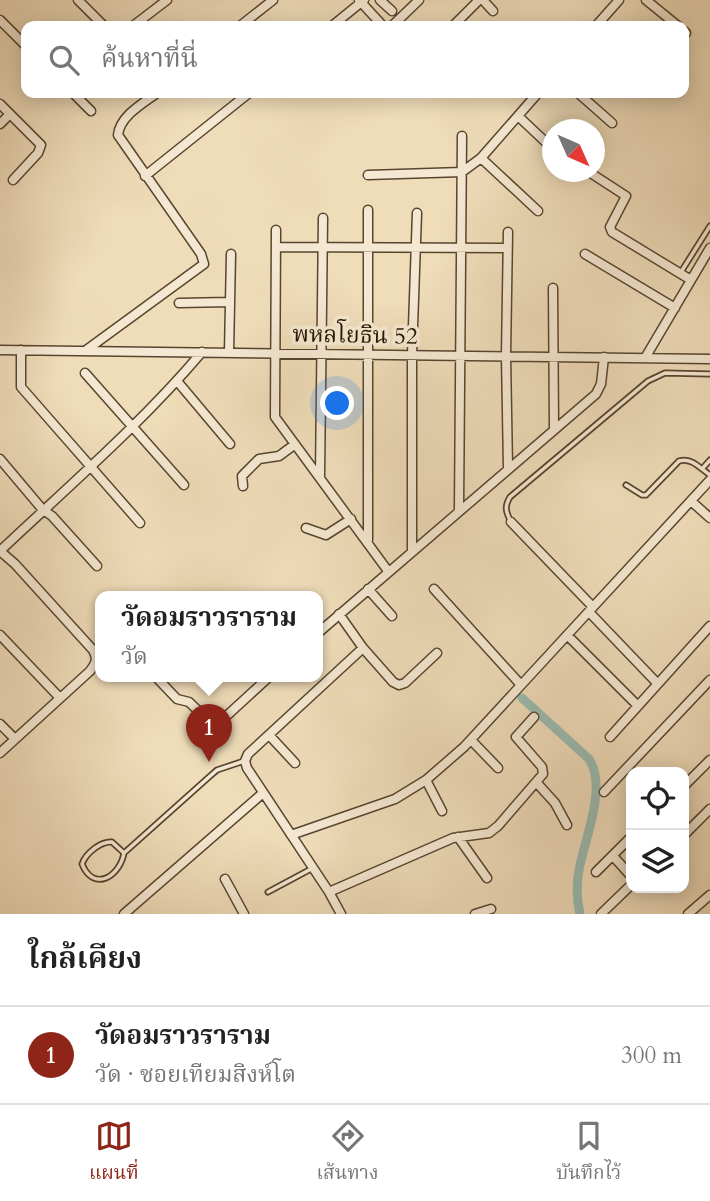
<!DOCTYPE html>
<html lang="th">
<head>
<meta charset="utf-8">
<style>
	:root { --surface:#fff; --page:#f2f2f2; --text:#222; --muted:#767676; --line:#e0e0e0; --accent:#8f2418 }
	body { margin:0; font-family:Cardo,"Noto Serif Thai",serif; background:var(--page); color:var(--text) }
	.controls { position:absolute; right:21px; bottom:21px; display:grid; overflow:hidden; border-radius:14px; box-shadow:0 4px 18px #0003 }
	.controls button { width:63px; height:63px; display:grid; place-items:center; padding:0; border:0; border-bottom:2px solid var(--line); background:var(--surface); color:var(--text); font:35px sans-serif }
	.compass { position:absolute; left:542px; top:119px; width:63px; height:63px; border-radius:50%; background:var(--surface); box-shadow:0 4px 18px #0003; rotate:135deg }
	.you { position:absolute; left:338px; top:404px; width:24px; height:24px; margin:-18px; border:5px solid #fff; border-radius:50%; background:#1a73e8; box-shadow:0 0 0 10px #1a73e833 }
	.badge { display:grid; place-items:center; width:46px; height:46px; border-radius:50%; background:var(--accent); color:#fff; font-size:23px; font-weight:700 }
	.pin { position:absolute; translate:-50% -58px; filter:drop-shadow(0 2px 4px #0008) }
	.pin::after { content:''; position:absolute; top:37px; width:24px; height:21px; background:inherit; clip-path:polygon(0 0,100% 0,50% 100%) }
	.popup { position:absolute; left:95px; top:591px; width:228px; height:91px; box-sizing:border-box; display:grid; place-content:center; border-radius:14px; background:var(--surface); filter:drop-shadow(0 2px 5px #0005); font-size:23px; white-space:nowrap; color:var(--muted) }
	.popup b { font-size:26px; color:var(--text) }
	.popup::after { content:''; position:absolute; left:50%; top:100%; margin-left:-14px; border:14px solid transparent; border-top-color:var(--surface) }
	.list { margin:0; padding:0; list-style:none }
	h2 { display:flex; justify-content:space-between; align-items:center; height:91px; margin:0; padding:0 28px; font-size:30px }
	h2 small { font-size:23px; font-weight:400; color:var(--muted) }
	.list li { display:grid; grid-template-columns:46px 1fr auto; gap:21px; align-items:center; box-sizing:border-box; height:98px; padding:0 28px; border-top:2px solid var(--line) }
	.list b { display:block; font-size:26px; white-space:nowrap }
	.list p { margin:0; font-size:23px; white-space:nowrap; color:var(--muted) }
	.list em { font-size:23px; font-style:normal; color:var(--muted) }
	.icon { flex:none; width:38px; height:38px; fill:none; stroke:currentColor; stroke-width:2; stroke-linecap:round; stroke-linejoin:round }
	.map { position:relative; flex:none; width:710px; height:914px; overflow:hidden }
	.search { position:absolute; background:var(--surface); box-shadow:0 4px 18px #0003; left:21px; right:21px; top:21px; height:77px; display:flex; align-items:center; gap:18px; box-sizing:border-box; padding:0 24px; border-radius:14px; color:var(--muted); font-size:26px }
	.sheet { height:189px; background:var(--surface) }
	nav { display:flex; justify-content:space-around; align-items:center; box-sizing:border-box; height:98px; border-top:2px solid var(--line); background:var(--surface); font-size:19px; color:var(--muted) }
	nav a { display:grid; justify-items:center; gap:4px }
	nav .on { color:var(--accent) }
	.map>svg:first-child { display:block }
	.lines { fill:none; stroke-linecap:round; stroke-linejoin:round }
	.canal { stroke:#9abbb2; stroke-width:9 }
	.lane-casing { stroke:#58452f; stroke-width:7 }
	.street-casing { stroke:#58452f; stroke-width:11 }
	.lane { stroke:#f5e8d2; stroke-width:3.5 }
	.street { stroke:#f5e8d2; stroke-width:8 }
	.labels { text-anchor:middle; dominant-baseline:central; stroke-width:7; stroke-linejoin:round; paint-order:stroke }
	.street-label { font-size:23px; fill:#261301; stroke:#f5e8d2 }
</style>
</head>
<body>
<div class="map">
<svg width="710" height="914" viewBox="0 0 710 914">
	<rect width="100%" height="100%" fill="#efdcb9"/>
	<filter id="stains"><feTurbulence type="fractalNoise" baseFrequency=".00286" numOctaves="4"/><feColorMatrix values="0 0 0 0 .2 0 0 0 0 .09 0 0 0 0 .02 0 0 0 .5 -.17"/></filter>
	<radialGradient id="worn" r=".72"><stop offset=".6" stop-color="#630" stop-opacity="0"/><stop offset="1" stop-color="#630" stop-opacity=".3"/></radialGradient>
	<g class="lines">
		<path class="canal" d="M522,698L589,759C607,786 586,836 580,865C576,882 576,897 580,914"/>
		<g class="lane-casing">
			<path id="lane" d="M681,272L710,226
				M702,469L710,460
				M626,485L642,495H646L679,461C691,457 700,468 710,475
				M511,522C506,512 504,507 510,497L648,381L665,373L710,374
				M124,853L112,842C101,841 86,853 82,864C94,893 120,876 124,853L209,777L217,770L244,761
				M268,892L311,869"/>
		</g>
		<g class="street-casing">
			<path id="street" d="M78,0L104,26
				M359,0L383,26
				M380,0L392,11
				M483,0L493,11
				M646,0L678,26
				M0,20L26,46
				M133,26L167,0
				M240,26L273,0
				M332,26L364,0
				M392,26L419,0
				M453,26L479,0
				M596,26L619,0
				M684,31L686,33
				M73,93L91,111
				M578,93L612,123
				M0,104L41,145L38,153L13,180
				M518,116L552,148
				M0,124L10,114
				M481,158L538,211
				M589,172L626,196L610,227L612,232L691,280
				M368,175L462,172L481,158L538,93
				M145,176L249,93
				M276,230L275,417L388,571
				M508,232L506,356L508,468
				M276,247L507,248
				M585,254L675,308
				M553,288L554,428
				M179,303L229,302
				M0,350L710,359
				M21,350V387L140,523
				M85,351L204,264L201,254L118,135C120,116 142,104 157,93
				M229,353L231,254
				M645,358L710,248
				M85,373L184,485
				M177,381L230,444
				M0,459L43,510L52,516L97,566
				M320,477L323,218
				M243,486L242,476L259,459L279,456L294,445
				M691,501L710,518
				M459,510L462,136
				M511,522L593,607
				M306,528L326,535L351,519
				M368,540V210
				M412,550V355L417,213
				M0,551C69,486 141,424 202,352
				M0,551L15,564L93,650C98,659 96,663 90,671L0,753
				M368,589L392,616
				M434,589L521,685
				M589,612L657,683
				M339,614L363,648L393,682L399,685L405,683L437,653
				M318,633L596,394L601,384L604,357
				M0,635L60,698
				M567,635L637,705
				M155,676L177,699L189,702L213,725L221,721L270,676
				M0,724L15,739
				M269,735L295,763
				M610,737L710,626
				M471,740L498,768
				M426,780L442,811
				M536,782L555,803L567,825
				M684,786L710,760
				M604,792L710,680
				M291,835L395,799L426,780L464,747L710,480
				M684,835L710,809
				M458,837L487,878
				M613,856L631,876
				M596,872L631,837
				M225,879L244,914
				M329,892L453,838L489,833L498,826L543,774L542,767L516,737L534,717
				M124,914L263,793
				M341,914L329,892L247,768L245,761L248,754L363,648
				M475,914L491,909
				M601,914L631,885
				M688,914L710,895"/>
		</g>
		<use href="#lane" class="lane"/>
		<use href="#street" class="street"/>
	</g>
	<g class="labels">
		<g class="street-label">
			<text transform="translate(355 335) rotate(1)">พหลโยธิน 52</text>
		</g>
	</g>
	<rect width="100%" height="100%" filter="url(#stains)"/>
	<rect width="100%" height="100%" fill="url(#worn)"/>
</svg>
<div class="controls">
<button><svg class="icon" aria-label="locate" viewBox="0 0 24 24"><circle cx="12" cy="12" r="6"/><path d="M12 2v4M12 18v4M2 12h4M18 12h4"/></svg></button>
<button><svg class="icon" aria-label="layers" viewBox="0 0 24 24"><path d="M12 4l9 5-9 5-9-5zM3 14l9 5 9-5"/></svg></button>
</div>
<svg class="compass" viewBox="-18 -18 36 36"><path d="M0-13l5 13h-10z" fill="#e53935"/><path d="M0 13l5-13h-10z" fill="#767676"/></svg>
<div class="you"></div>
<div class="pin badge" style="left:209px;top:762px">1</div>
<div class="popup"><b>วัดอมราวราราม</b>วัด</div>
<div class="search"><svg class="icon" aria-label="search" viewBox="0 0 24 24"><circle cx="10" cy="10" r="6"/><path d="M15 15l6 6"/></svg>ค้นหาที่นี่</div>
</div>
<section class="sheet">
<h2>ใกล้เคียง<small></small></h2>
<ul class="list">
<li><span class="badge">1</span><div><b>วัดอมราวราราม</b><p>วัด · ซอยเทียมสิงห์โต</p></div><em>300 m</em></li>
</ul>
</section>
<nav>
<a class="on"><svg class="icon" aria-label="map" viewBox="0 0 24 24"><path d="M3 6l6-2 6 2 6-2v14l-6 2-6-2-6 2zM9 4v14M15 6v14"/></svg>แผนที่</a>
<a><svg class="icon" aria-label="directions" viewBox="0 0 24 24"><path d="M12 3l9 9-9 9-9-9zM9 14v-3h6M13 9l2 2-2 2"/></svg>เส้นทาง</a>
<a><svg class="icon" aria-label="saved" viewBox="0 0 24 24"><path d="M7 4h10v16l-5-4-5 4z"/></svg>บันทึกไว้</a>
</nav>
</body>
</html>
